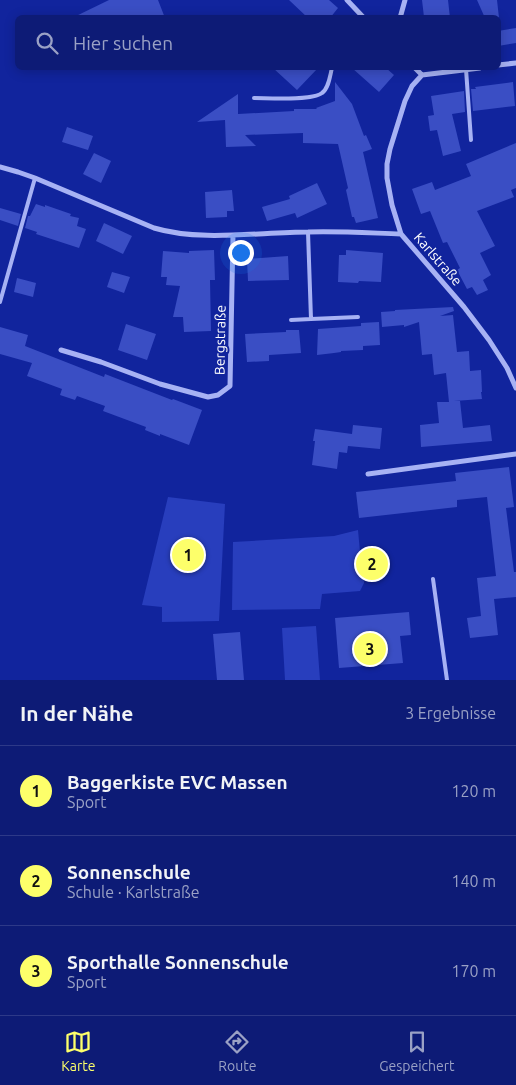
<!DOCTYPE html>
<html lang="de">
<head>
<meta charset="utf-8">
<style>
	:root { --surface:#0d1b76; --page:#16247b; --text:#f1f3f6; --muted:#9aa1c5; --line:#2d3988; --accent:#fdff6a }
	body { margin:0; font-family:Ubuntu,sans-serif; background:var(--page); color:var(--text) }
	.you { position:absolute; left:240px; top:252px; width:18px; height:18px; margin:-12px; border:4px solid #fff; border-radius:50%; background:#1a73e8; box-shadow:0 0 0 8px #1a73e833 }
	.badge { display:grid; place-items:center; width:32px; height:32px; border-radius:50%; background:var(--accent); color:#111; font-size:16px; font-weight:700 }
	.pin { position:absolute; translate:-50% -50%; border:2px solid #fff; box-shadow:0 1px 5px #0006 }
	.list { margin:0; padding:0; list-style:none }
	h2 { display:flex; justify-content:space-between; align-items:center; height:65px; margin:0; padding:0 20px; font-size:21px }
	h2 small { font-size:16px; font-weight:400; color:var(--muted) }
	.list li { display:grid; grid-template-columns:32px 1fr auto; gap:15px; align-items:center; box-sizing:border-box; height:90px; padding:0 20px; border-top:1px solid var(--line) }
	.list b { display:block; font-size:19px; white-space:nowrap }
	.list p { margin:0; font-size:16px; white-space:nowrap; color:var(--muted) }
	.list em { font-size:16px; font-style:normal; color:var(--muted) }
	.icon { flex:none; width:28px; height:28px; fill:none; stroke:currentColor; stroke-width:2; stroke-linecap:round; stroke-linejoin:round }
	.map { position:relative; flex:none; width:516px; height:680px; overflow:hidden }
	.search { position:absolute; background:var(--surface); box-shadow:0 2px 12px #0003; left:15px; right:15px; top:15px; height:55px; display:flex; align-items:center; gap:12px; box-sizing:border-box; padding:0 18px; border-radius:8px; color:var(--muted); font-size:19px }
	.sheet { height:335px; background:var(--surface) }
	nav { display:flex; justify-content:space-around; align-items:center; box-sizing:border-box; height:70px; border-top:1px solid var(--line); background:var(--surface); font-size:14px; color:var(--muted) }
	nav a { display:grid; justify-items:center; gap:2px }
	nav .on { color:var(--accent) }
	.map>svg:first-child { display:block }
	.green { fill:#283ebd }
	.building { fill:#3a4ec4 }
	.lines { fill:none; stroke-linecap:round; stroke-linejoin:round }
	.lane { stroke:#a7b2f4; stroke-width:4 }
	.street { stroke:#a7b2f4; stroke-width:5 }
	.labels { text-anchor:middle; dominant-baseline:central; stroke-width:4; stroke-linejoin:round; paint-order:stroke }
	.street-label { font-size:14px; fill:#fff; stroke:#11249d }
</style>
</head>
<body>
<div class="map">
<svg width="516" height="680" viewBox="0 0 516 680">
	<rect width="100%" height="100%" fill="#11249d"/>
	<path class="green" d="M168,497L225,504L219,621L162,622V607L142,605Z
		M358,530L361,563L364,568V583L360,591L322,594L320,609L232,610L233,542L334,536Z
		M316,626L320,680H285L282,628Z"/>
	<path class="building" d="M109,0H158L165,18H72Z
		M289,0H329L338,8L330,18H308Z
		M422,0H448L450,18H438L437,15L424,17Z
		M477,0H497L499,18H485Z
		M516,28V43L498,46V31Z
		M273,68H318L297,90Z
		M352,68H386L394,75L379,92Z
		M335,82L352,104L364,136L366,135L372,149L363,152L378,218L356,223L354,217H352L346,190L348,188L338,144L303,143V133L245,135L256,146L226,147L225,120L197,122L238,94V114L294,111V109H317L316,108L335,101Z
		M513,82L515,106L473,111L471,89H476L475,87Z
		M464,91L465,112L452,114L461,151L443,156L437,130L430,131L428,116L434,115L431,96Z
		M67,127L93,136L88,150L62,142Z
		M516,143V188L511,190L514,197L477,211L495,246L480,253L491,275L483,280L488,290L477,295L472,287L467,289L457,270L460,268L447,242L443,243L430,211L421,214L412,189L432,182L435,190L471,176L466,164Z
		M94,153L111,161L101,183L83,174Z
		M317,183L327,204L297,218L295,213L267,221L262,207L290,199L289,196Z
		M232,190L234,211H227V217L206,218L205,192Z
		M36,204L45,207V205L71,214L70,216L79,218L77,226L86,229L79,248L36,234L37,232L25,228L28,216H30Z
		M0,208L21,214L18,226L0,220Z
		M104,223L132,236L123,254L96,241Z
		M214,250L215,280H210L211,331L184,332L183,317H173L180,286L166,285L167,277H161L163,251L189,253V251Z
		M346,250L383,253L381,282L359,281L358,283L338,282L339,255H346Z
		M288,256L289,280L248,281L247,259Z
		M112,272L130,277L124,293L107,287Z
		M17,278L36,283L33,297L14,292Z
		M453,307L454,311L440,316L453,315L457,352L469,351L470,371L481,370L482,392H481L482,399L454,401H460L463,428L490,425L492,441L421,447L420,425L439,423L437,402H449L446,373L434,375L432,354L422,355L419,322L404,327V325L382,327L381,312L395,311V310Z
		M379,322L380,345L363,346V350L341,351V352L334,353L317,355L318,329L361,326V323Z
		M126,324L156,334L147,360L118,350Z
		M0,327L28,335L25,346L104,377L105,374L172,400L173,399L202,410L189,445L160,434V436L145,430L146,427L103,411L105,406L77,396L75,400L60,395L62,389L27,376L32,363L0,354Z
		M286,330H299L301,353L269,355V361L247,362L245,334L286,332Z
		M353,425L382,428L380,449L348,446L347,453L339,452L337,469L312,465L315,441H313L315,429L352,434Z
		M509,467L514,507L506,508L514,572H516V597L494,599L498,635L470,638L467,618L481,616L477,578L496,576L487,497L457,500V507L359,518L356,492L456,481L455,473Z
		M409,612L411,635L400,636L403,663L339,668L335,618Z
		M240,632L244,680H217L213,634Z"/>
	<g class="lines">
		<path class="lane" d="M466,69L471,140
			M254,98C268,98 312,101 322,93C329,88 330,75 332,68
			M308,232L311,319L358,317
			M0,302L35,178
			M291,320L311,319
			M433,579L447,680"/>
		<path class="street" d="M347,0L364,18
			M400,18L405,0
			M498,65L516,63
			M415,68L422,75
			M480,68L422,75L412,86L405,101L390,149L387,164V178L392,205L401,234L464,307L489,340L507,368L516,388
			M0,167L18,172L35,178L154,228C201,242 259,232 308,232C339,231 370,233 401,234
			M61,350L101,362L160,384L208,397L218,395L230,386L233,235
			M368,474L516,454"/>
	</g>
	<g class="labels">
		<g class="street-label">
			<text transform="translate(438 259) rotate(49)">Karlstraße</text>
			<text transform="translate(220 340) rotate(-89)">Bergstraße</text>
		</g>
	</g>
</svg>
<div class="you"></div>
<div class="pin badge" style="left:188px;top:555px">1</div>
<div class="pin badge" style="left:372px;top:564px">2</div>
<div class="pin badge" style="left:370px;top:649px">3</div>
<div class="search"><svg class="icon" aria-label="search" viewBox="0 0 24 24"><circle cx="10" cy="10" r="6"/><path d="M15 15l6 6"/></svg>Hier suchen</div>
</div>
<section class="sheet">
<h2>In der Nähe<small>3 Ergebnisse</small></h2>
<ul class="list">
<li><span class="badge">1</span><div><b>Baggerkiste EVC Massen</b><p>Sport</p></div><em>120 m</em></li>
<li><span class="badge">2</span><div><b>Sonnenschule</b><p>Schule · Karlstraße</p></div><em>140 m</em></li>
<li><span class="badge">3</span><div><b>Sporthalle Sonnenschule</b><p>Sport</p></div><em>170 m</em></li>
</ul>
</section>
<nav>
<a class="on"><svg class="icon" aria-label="map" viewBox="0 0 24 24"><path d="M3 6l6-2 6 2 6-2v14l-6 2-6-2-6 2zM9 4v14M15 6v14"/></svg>Karte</a>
<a><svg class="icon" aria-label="directions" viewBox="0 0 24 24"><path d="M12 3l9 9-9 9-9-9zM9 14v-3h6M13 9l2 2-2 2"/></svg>Route</a>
<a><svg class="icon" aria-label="saved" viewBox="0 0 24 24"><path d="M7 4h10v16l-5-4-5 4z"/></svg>Gespeichert</a>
</nav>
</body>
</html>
